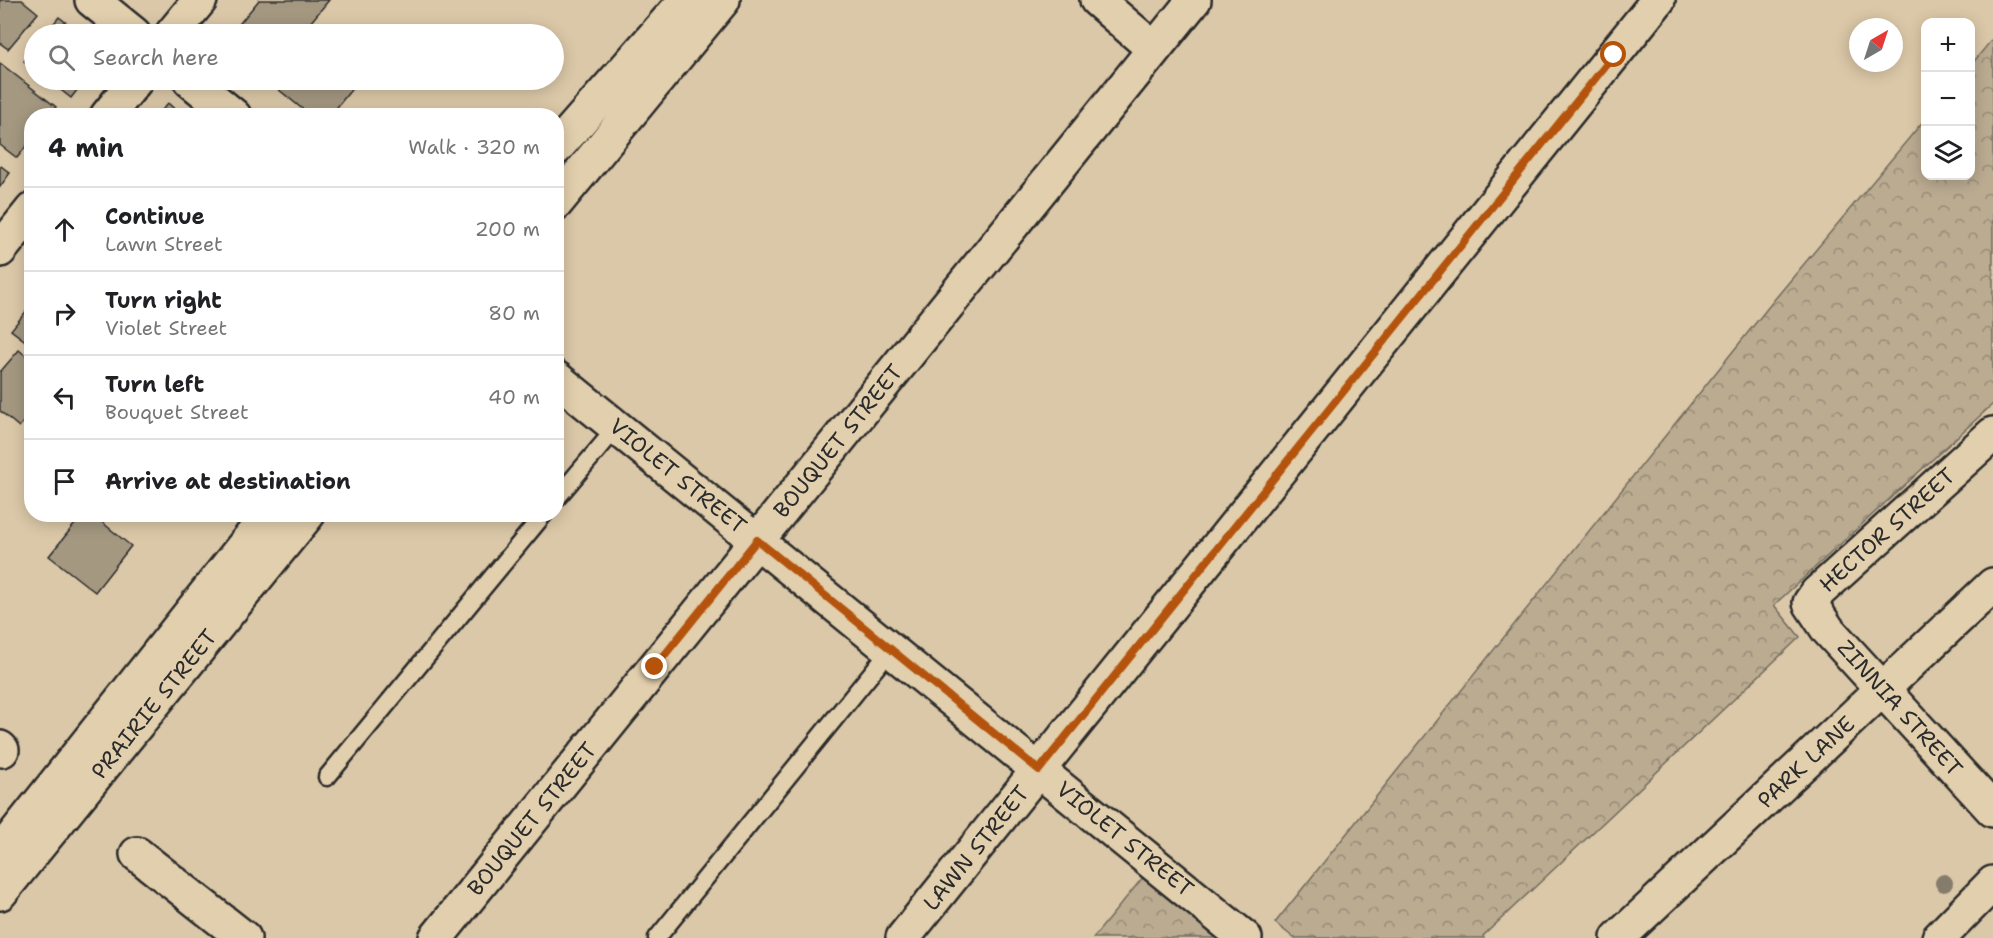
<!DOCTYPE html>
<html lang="en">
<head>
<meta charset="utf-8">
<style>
	:root { --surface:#fff; --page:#f6f6f6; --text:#202124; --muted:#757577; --line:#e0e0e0 }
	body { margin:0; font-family:"Shantell Sans",sans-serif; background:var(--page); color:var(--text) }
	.controls { position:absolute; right:18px; top:18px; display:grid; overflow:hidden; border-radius:12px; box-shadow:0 3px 15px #0003 }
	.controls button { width:54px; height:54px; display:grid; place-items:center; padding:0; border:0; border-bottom:2px solid var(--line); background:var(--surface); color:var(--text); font:30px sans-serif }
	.compass { position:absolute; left:1849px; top:18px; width:54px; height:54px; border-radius:50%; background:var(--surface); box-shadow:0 3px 15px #0003; rotate:39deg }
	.stop { position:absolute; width:18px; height:18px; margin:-14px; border:4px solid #b45309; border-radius:50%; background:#fff }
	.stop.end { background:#b45309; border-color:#fff; box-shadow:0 2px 6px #0008 }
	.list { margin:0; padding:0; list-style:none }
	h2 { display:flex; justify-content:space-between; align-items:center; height:78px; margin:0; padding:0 24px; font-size:26px }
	h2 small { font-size:20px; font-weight:400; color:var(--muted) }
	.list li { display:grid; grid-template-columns:39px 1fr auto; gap:18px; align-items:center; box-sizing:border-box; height:84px; padding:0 24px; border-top:2px solid var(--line) }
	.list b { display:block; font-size:22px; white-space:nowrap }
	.list p { margin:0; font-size:20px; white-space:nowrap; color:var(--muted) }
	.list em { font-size:20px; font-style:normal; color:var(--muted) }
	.icon { flex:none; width:33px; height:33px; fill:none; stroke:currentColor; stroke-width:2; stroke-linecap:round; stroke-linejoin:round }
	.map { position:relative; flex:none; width:1993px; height:938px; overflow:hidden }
	.search { position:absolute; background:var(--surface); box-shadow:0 3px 15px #0003; left:24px; top:24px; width:540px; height:66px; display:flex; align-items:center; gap:15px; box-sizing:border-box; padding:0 21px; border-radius:33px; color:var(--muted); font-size:22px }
	.panel { position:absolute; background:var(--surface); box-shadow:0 3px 15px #0003; left:24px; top:108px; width:540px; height:414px; border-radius:24px }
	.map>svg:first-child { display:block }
	.park { fill:url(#park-crowns); stroke:#726b5e; stroke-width:1.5 }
	.building { fill:#a49881; stroke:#2b2b2b; stroke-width:1.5 }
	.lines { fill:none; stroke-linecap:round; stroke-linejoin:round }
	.lane-casing { stroke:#2b2b2b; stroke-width:21 }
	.street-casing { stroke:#2b2b2b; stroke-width:38 }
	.primary-casing { stroke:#2b2b2b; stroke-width:38 }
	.lane { stroke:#e2cfad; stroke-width:16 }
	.street { stroke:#e2cfad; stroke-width:33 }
	.primary { stroke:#e2cfad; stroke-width:33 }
	.tree { fill:#867c6c }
	.route { stroke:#b45309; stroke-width:8 }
	.labels { text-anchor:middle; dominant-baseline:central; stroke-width:5; stroke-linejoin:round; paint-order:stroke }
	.street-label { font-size:22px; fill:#2b2b2b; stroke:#e2cfad }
</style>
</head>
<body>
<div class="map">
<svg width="1993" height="938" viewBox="0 0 1993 938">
	<defs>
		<pattern id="park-crowns" width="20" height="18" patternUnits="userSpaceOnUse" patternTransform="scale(1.5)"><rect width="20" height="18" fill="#baab91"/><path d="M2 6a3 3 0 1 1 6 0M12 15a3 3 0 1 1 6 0" fill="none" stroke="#978b77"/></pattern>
	</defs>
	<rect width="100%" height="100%" fill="#dbc8a8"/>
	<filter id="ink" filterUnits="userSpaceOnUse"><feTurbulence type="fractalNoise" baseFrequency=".0167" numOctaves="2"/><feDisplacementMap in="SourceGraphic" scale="12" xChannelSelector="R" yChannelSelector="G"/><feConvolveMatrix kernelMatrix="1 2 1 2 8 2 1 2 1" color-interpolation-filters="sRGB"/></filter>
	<g filter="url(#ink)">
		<path class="park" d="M1993,38V404L1774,605L1800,637L1483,936L1484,938H1294L1275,923L1774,300L1925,119L1926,176H1970L1971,65Z
			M1144,876L1221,938H1093Z"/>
		<path class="building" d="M0,0H22L38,13L8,49L0,43Z
			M259,0H329L301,34H231Z
			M59,17L81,34H45Z
			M34,48V69L24,61Z
			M0,63L56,107L50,116H32V139L17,158L0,145Z
			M48,80H85L71,98Z
			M267,80H356L358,81L330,116H311Z
			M168,103L182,116H157Z
			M1,166L10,173L0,187V168Z
			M32,304V346L11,330Z
			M19,350L32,361V411L19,427L0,411V372Z
			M83,514H92L131,546L95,592L49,556Z"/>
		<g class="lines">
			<g class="lane-casing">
				<path id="lane" d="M556,499L617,427
					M327,777L544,514
					M657,938L891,649"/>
			</g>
			<g class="street-casing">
				<path id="street" d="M92,0L134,34
					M1097,0L1154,49
					M172,34L200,0
					M190,80L234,116
					M107,116L136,80
					M0,250L32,210
					M556,378L1245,938
					M1993,434L1817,593L1810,603L1828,630L1993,810
					M0,748L2,750
					M137,854L244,938
					M436,938L1194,0
					M903,938L1658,0
					M1618,938L1993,585
					M1939,938L1993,883"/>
			</g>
			<g class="primary-casing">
				<path id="primary" d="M556,148L686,0
					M556,203L723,0
					M0,853L269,514
					M0,893L308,514"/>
			</g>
			<use href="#lane" class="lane"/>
			<use href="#street" class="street"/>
			<use href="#primary" class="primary"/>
		</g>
		<circle class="tree" cx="1944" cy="883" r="9"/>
	</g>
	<g class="lines" filter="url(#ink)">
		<path class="route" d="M655,667L757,540L1039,770L1614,55"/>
	</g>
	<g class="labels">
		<g class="street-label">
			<text transform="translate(838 441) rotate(-51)">BOUQUET STREET</text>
			<text transform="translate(678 476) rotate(39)">VIOLET STREET</text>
			<text transform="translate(1887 530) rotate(-42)">HECTOR STREET</text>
			<text transform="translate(154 704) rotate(-51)">PRAIRIE STREET</text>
			<text transform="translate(1900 708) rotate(48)">ZINNIA STREET</text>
			<text transform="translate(1806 762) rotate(-43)">PARK LANE</text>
			<text transform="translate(532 819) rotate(-51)">BOUQUET STREET</text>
			<text transform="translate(1125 839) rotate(39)">VIOLET STREET</text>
			<text transform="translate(976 848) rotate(-51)">LAWN STREET</text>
		</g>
	</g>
</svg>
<div class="controls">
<button>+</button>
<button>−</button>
<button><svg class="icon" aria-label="layers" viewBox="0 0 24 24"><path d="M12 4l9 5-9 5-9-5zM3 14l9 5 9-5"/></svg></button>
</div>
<svg class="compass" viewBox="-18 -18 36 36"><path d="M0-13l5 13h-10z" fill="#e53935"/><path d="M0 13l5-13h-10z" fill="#757577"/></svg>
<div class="stop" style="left:1614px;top:55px"></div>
<div class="stop end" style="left:655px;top:667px"></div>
<div class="search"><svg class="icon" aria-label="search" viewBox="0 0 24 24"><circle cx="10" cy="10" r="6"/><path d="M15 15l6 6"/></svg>Search here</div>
<section class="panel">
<h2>4 min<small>Walk · 320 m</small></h2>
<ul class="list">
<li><svg class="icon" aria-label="ahead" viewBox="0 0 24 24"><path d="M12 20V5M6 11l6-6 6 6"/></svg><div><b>Continue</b><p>Lawn Street</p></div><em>200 m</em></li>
<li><svg class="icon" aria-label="right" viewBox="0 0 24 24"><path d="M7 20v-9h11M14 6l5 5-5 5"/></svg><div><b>Turn right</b><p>Violet Street</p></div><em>80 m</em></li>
<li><svg class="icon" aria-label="left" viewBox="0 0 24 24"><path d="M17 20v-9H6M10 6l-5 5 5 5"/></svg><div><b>Turn left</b><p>Bouquet Street</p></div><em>40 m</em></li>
<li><svg class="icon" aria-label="arrive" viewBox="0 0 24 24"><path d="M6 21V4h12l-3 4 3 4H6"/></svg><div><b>Arrive at destination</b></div></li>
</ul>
</section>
</div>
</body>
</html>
